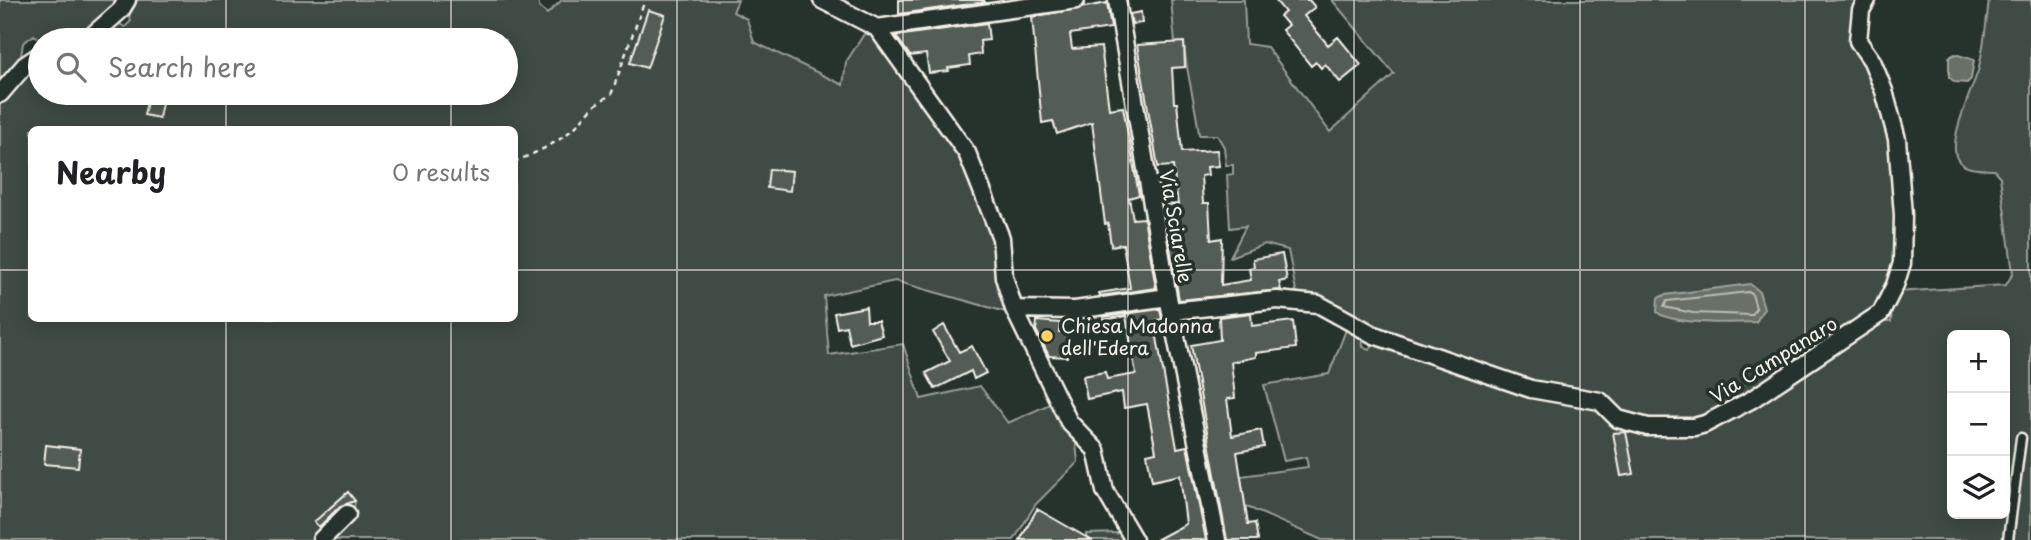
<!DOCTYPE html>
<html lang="en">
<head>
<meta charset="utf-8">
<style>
	:root { --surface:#fff; --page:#f2f2f2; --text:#202124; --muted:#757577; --line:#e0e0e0 }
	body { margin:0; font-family:"Playpen Sans",sans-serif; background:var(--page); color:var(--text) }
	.controls { position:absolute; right:21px; bottom:21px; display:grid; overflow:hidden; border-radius:10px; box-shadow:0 4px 18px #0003 }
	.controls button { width:63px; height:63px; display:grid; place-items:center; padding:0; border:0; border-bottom:2px solid var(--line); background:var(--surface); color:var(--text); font:35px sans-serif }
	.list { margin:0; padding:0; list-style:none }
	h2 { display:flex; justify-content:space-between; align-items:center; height:91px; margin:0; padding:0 28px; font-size:30px }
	h2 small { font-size:23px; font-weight:400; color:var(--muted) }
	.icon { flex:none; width:38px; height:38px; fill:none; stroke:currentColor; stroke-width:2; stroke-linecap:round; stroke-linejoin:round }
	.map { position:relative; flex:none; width:2031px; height:540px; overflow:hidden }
	.search { position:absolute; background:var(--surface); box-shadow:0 4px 18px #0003; left:28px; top:28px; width:490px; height:77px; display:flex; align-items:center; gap:18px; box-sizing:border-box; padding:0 24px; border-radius:38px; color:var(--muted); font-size:26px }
	.panel { position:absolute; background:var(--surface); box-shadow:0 4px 18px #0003; left:28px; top:126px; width:490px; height:196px; border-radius:10px }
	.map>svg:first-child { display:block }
	.green { fill:#414b45; stroke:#9a9e96; stroke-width:2; fill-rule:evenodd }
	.water { fill:#676f68; stroke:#9fa39b; stroke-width:2 }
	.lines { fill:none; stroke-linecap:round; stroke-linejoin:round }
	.shore { stroke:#bcbdb5; stroke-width:2 }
	.building { fill:#525c55; stroke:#f4f1e8; stroke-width:2 }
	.lane-casing { stroke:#f4f1e8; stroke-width:13 }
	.street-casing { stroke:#f4f1e8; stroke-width:21 }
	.path { stroke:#f4f1e8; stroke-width:2.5; stroke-dasharray:5 5; stroke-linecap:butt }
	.lane { stroke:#26332d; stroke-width:8 }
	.street { stroke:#26332d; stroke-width:16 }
	.grid { fill:none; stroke:#f4f1e8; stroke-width:2; stroke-opacity:0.55 }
	.poi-dot { fill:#ffd166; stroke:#26332d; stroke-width:2.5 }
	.labels { text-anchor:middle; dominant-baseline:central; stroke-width:7; stroke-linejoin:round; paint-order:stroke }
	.street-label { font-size:19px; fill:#f4f1e8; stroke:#26332d }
	.poi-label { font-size:19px; fill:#f4f1e8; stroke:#26332d; text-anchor:start }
</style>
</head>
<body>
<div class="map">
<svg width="2031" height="540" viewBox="0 0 2031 540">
	<rect width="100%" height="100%" fill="#26332d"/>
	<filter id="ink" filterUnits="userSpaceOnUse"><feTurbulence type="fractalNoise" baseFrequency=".0143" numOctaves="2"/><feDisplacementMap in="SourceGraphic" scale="14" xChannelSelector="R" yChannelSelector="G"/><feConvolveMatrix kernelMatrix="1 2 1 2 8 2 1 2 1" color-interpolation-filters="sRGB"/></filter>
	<g filter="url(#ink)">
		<path class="green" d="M0,0H122L76,40H40L34,35L23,43L20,63L0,88Z
			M132,0H539V7L547,14L562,0H738L733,12L747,19L754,42L843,85L846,62L864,34L877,35L963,154L998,238L999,278L1006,312L895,281L824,296L829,355L903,344L921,399L980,386L1008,423L1052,403L1075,435L1078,462L1035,505L1014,540H333L340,533V526L353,515L355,501L348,492L330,508L337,517L315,540H0V99L40,60V93H506V40H94L116,22L125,27L131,21L127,9ZM32,130H514V318H32Z
			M1171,0H1244L1246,44L1267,47L1330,132L1394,74L1332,0H1860L1868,61L1894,146L1898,261L1871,316L1704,421L1651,422L1530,384L1374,331L1301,295L1296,291L1288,250L1265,244L1230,257L1246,226L1230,228L1227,175L1233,174V165H1226L1224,147L1217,135H1199C1196,104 1186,74 1184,43H1175Z
			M1989,0H2031V540H1322L1245,506L1241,476L1308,467L1306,457L1284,461L1264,385L1329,374L1347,327L1362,333L1363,347L1370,349L1377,339L1594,403L1605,418L1618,424L1695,432L1873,322H1891L1892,300L1895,292L2006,285L2013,273L2000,177L1994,170C1983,169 1965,171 1958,160C1946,143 1972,90 1978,71C1984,48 1986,24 1989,0ZM1952,335H2005V514H1952Z
			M1120,533L1123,540H1087L1086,534Z"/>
		<path class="water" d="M1955,54L1974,60L1971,79L1967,83L1955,82L1949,77V57Z
			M1750,284L1759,291L1764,308L1756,322C1735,323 1671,325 1657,312L1658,298L1665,295Z"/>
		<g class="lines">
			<path class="shore" d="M1748,292L1752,294L1756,308L1752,315L1693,313L1664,307L1667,301Z"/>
		</g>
		<path class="building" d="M899,0H984L985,2L899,14Z
			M1275,0H1309L1315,7L1304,16L1328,45L1338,37L1361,65L1340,82L1325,64L1321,68L1316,62L1311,66L1282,30L1288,25L1280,16L1285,12Z
			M1107,3L1111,28L1070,34L1072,49L1101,47L1109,109L1123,107L1139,195L1129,198L1133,219L1144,218L1156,288L1100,296L1099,293L1130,288L1123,244L1111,246L1108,223L1105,224L1092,122L1057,134L1053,121L1042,123L1032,17Z
			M648,10L665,15L647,68L630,63Z
			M1141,12L1142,23L1132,24L1130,14Z
			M987,23L989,40L980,41L981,54L969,56L970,65L948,68L949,71L929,73L926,54L910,56L896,36Z
			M1184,42L1185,67L1172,68L1174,103H1177L1182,152L1217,150L1219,166L1207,167L1208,175L1201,176L1203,203H1209L1211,240L1222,238L1221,285L1251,280L1249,268L1254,267L1253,259L1282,254L1287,280L1279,282L1281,290L1179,300L1168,235L1166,205L1178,204L1173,166L1158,167L1137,45Z
			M149,93H164L159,118L144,115Z
			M769,169L792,171L790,191L767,188Z
			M866,307L867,321H878L882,335L850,344L846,326L837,328L834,313Z
			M1160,309L1162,319L1154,321L1177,448L1187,446L1206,540H1156L1186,524L1180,475L1152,481L1147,454L1156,452L1147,404L1124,408L1122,392L1087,399L1083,376L1105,372L1107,379L1136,374L1126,316L1103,320V317Z
			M1251,313L1252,326L1293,321L1296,348L1256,353V357L1231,362L1235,398L1227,399L1232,436L1261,430L1264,447L1237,452L1248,524L1255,523L1258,540H1227L1191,345L1220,340L1219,317Z
			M1037,321L1060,323L1059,332H1069L1067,357L1049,356L1036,330Z
			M944,325L959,352L972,346L986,373L974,379L971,371L935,389L926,373L950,361L933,332Z
			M1626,432L1634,474L1621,476L1613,433Z
			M46,445L80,449L78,467L44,464Z
			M348,492L355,501L340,506L319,527L314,522Z
			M1037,509L1091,540H1020Z"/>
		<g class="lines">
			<g class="lane-casing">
				<path id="lane" d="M2008,540L2021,438"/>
			</g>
			<g class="street-casing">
				<path id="street" d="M822,0L877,28L967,153L1001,238L1004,277L1014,309L1075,310L1168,297
					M1117,0L1168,297L1217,540
					M877,28L1076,0
					M87,40L121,10L127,0
					M0,94L25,65L40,55
					M1014,309L1069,422L1096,450L1105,491L1134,540
					M1171,311L1277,300L1318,304L1374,335L1531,389L1600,401L1618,419L1648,427H1694L1705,424L1751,400L1881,313L1895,285L1902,263L1903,215L1897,139L1884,91L1872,61L1858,41L1861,10L1867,0
					M321,540L347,514"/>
			</g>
			<path class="path" d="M514,162C536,153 562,141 578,124C591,110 593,104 611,95L645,0"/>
			<use href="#lane" class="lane"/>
			<use href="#street" class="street"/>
		</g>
	</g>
	<path class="grid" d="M226,0V40M451,0V40M677,0V540M903,0V540M1128,0V540M1354,0V540M1580,0V540M1805,0V540M226,93V130M451,93V130M0,270H32M514,270H2031M226,318V540M451,318V540"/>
	<circle class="poi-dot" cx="1047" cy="336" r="7"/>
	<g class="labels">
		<g class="street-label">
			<text transform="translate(1177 226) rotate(80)">Via Sciarelle</text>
			<text transform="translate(1773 359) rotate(-32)">Via Campanaro</text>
		</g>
		<g class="poi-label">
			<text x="1061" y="325">Chiesa Madonna<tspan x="1061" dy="22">dell'Edera</tspan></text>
		</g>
	</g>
</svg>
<div class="controls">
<button>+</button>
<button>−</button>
<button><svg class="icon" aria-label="layers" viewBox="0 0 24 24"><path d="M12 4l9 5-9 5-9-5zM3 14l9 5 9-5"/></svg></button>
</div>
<div class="search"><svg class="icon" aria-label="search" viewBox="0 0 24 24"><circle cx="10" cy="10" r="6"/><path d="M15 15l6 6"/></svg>Search here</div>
<section class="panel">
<h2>Nearby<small>0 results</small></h2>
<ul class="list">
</ul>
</section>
</div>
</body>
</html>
